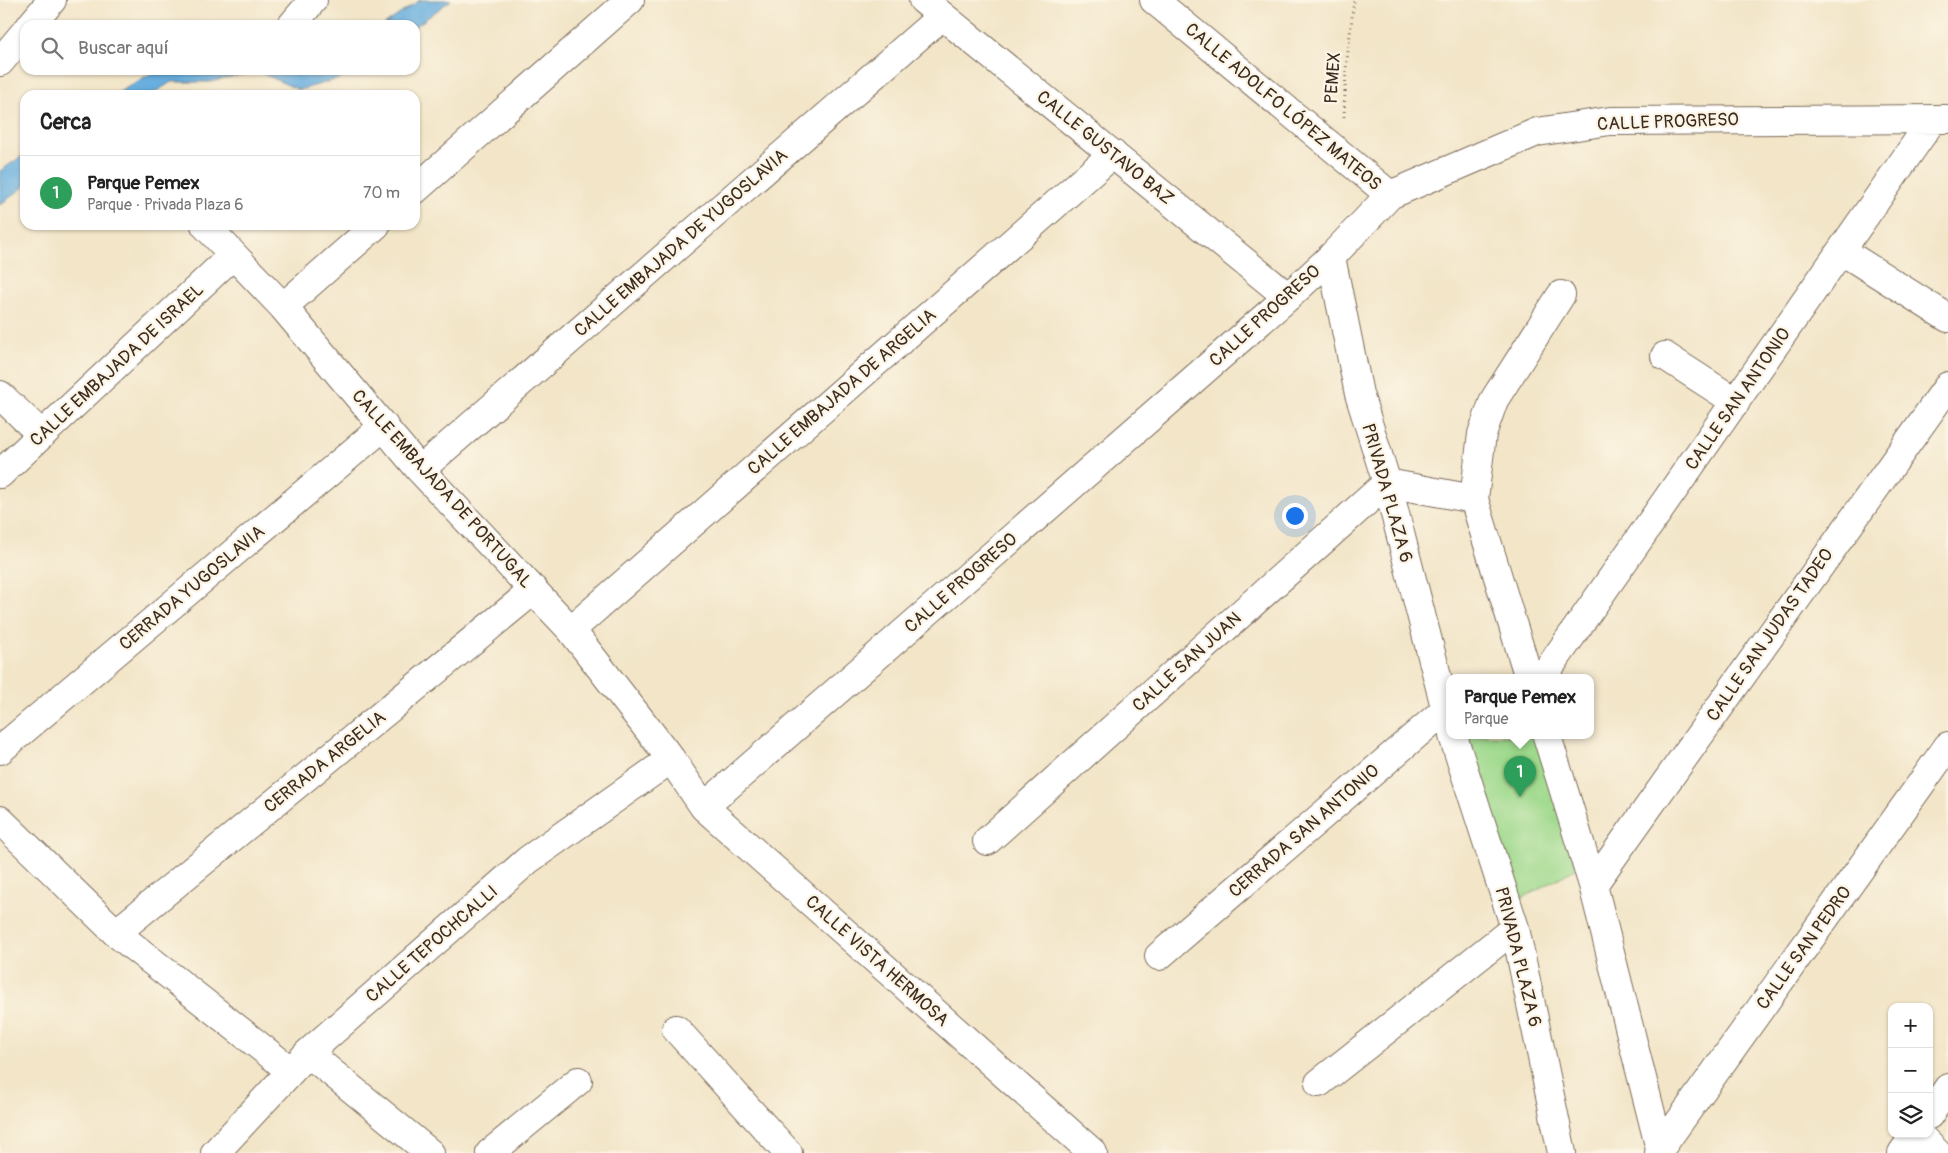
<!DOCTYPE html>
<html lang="es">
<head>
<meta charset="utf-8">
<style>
	:root { --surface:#fff; --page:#f2f2f2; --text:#222; --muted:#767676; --line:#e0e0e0; --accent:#ea580c }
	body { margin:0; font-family:Pangolin,sans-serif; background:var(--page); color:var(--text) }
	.controls { position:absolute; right:15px; bottom:15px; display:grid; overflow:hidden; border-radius:10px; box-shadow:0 1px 4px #0004 }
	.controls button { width:45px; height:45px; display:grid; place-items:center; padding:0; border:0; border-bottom:1px solid var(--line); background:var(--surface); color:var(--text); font:25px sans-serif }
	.you { position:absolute; left:1294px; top:515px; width:18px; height:18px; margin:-12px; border:4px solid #fff; border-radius:50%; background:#1a73e8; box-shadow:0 0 0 8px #1a73e833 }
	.badge { display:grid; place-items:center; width:32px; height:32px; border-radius:50%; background:var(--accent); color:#fff; font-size:16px; font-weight:700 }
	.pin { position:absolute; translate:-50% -41px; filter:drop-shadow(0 1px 2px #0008) }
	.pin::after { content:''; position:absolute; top:26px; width:18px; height:15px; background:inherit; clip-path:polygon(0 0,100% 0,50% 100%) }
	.popup { position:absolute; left:1446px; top:674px; width:148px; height:65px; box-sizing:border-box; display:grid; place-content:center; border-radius:10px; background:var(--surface); filter:drop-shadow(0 1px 4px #0005); font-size:16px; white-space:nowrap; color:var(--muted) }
	.popup b { font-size:19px; color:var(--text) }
	.popup::after { content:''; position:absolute; left:50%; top:100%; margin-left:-10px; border:10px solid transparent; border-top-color:var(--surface) }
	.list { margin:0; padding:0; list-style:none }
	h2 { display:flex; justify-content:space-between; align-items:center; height:65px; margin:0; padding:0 20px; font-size:21px }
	h2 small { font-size:16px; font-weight:400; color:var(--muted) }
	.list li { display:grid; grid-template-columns:32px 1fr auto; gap:15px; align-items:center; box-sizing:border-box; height:75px; padding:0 20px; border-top:1px solid var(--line) }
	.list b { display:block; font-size:19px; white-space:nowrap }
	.list p { margin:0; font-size:16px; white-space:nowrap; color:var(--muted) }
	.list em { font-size:16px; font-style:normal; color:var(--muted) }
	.icon { flex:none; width:28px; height:28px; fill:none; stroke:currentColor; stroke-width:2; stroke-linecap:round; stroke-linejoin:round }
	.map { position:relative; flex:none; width:1948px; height:1153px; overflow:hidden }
	.search { position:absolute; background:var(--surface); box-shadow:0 1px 4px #0004; left:20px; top:20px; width:400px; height:55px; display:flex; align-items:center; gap:12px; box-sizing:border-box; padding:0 18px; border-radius:15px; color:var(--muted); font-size:19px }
	.panel { position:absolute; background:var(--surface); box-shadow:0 1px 4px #0004; left:20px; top:90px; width:400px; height:140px; border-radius:15px }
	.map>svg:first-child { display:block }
	.green { fill:#9ed98c; stroke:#6c8255 }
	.water { fill:#68aede; stroke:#526c7e }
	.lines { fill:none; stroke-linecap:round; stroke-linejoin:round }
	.minor-casing { stroke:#7b6b5a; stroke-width:30 }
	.path { stroke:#7b6b5a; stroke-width:3; stroke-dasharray:1 4; stroke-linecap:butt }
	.minor { stroke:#fff; stroke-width:28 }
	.labels { text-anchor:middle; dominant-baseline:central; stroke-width:4.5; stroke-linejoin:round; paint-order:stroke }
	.street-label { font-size:18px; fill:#3b2a1e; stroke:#fcf5e5 }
</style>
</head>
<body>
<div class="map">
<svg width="1948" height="1153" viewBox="0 0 1948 1153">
	<rect width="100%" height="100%" fill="#fcf5e5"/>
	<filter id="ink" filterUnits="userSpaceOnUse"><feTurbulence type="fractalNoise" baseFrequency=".02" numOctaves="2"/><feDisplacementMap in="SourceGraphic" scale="10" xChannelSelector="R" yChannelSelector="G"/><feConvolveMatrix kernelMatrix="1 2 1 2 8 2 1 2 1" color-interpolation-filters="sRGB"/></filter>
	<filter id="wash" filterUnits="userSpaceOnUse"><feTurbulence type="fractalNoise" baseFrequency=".0096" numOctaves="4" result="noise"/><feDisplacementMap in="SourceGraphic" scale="20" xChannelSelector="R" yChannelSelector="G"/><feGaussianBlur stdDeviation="1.12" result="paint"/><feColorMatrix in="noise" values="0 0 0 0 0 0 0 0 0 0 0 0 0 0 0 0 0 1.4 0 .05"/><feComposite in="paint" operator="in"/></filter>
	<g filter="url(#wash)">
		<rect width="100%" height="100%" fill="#f2e5c8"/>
		<path class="green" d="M1466,736H1536L1577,868L1519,900Z"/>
		<path class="water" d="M420,0H451L415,27V25H384Z
			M157,70H360L353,75L299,90L257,71L210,82H171L151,95H114Z
			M25,154V186L0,205V171Z"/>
	</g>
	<g filter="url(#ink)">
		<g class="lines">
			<g class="minor-casing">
				<path id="minor" d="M923,0L1288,297
					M1154,0L1390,195
					M31,25L52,0
					M292,25L313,0
					M0,62L25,32
					M415,190L630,0
					M205,225L283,307L420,470L571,630L671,759L704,807L1093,1153
					M1842,251L1948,318
					M1331,257L1359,394L1387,483L1450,726
					M283,307L376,225
					M1665,356L1736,402
					M0,395L42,435
					M420,470L942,16
					M0,474L233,255
					M571,630L1113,154
					M1529,678L1474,499L1482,434L1494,400L1561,295
					M1542,678L1933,119
					M1453,736L1515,928L1562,1153
					M1547,736L1593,885L1660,1149L1659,1153
					M0,750L384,426
					M704,807L1288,297L1331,257L1390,195L1537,132L1610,121L1948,119
					M0,820L116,933L291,1071
					M987,841L1387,483L1474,499
					M1593,885L1948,386
					M116,933L534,590
					M1159,956L1445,710L1450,709
					M676,1029L788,1153
					M308,1053L430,1153
					M1319,1083L1515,928
					M1929,1115L1948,1088
					M1918,1134L1937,1153
					M1660,1149L1948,746
					M215,1153L308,1053L528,860L671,759
					M490,1153L578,1081
					M1902,1153L1916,1134"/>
			</g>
			<path class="path" d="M1344,117L1346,69L1354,0"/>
			<use href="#minor" class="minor"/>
		</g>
	</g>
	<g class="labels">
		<g class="street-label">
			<text transform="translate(1333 78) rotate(-86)">PEMEX</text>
			<text transform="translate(1283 107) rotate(40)">CALLE ADOLFO LÓPEZ MATEOS</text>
			<text transform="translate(1668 122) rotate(-2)">CALLE PROGRESO</text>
			<text transform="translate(1105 148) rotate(39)">CALLE GUSTAVO BAZ</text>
			<text transform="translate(681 243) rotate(-41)">CALLE EMBAJADA DE YUGOSLAVIA</text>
			<text transform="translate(1265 316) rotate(-42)">CALLE PROGRESO</text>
			<text transform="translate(117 365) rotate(-43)">CALLE EMBAJADA DE ISRAEL</text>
			<text transform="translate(842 392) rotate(-41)">CALLE EMBAJADA DE ARGELIA</text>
			<text transform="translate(1738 399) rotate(-55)">CALLE SAN ANTONIO</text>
			<text transform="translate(442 489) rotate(48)">CALLE EMBAJADA DE PORTUGAL</text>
			<text transform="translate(1387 493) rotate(74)">PRIVADA PLAZA 6</text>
			<text transform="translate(961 583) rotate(-41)">CALLE PROGRESO</text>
			<text transform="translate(192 588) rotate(-40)">CERRADA YUGOSLAVIA</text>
			<text transform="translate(1770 635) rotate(-55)">CALLE SAN JUDAS TADEO</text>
			<text transform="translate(1187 662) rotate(-42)">CALLE SAN JUAN</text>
			<text transform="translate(325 762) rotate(-39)">CERRADA ARGELIA</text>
			<text transform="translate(1304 831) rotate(-41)">CERRADA SAN ANTONIO</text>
			<text transform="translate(432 944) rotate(-41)">CALLE TEPOCHCALLI</text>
			<text transform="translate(1804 948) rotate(-54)">CALLE SAN PEDRO</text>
			<text transform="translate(1518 957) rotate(76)">PRIVADA PLAZA 6</text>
			<text transform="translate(877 961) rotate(42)">CALLE VISTA HERMOSA</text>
		</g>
	</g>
</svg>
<div class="controls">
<button>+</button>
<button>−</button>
<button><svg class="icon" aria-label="layers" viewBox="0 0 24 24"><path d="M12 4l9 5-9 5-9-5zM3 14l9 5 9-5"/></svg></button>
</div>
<div class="you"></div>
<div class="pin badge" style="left:1520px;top:797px;background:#2e9e5b">1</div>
<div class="popup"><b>Parque Pemex</b>Parque</div>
<div class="search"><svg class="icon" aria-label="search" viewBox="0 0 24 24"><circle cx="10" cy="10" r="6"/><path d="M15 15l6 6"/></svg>Buscar aquí</div>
<section class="panel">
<h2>Cerca<small></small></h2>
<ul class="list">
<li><span class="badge" style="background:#2e9e5b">1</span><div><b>Parque Pemex</b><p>Parque · Privada Plaza 6</p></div><em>70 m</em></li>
</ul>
</section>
</div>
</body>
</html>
